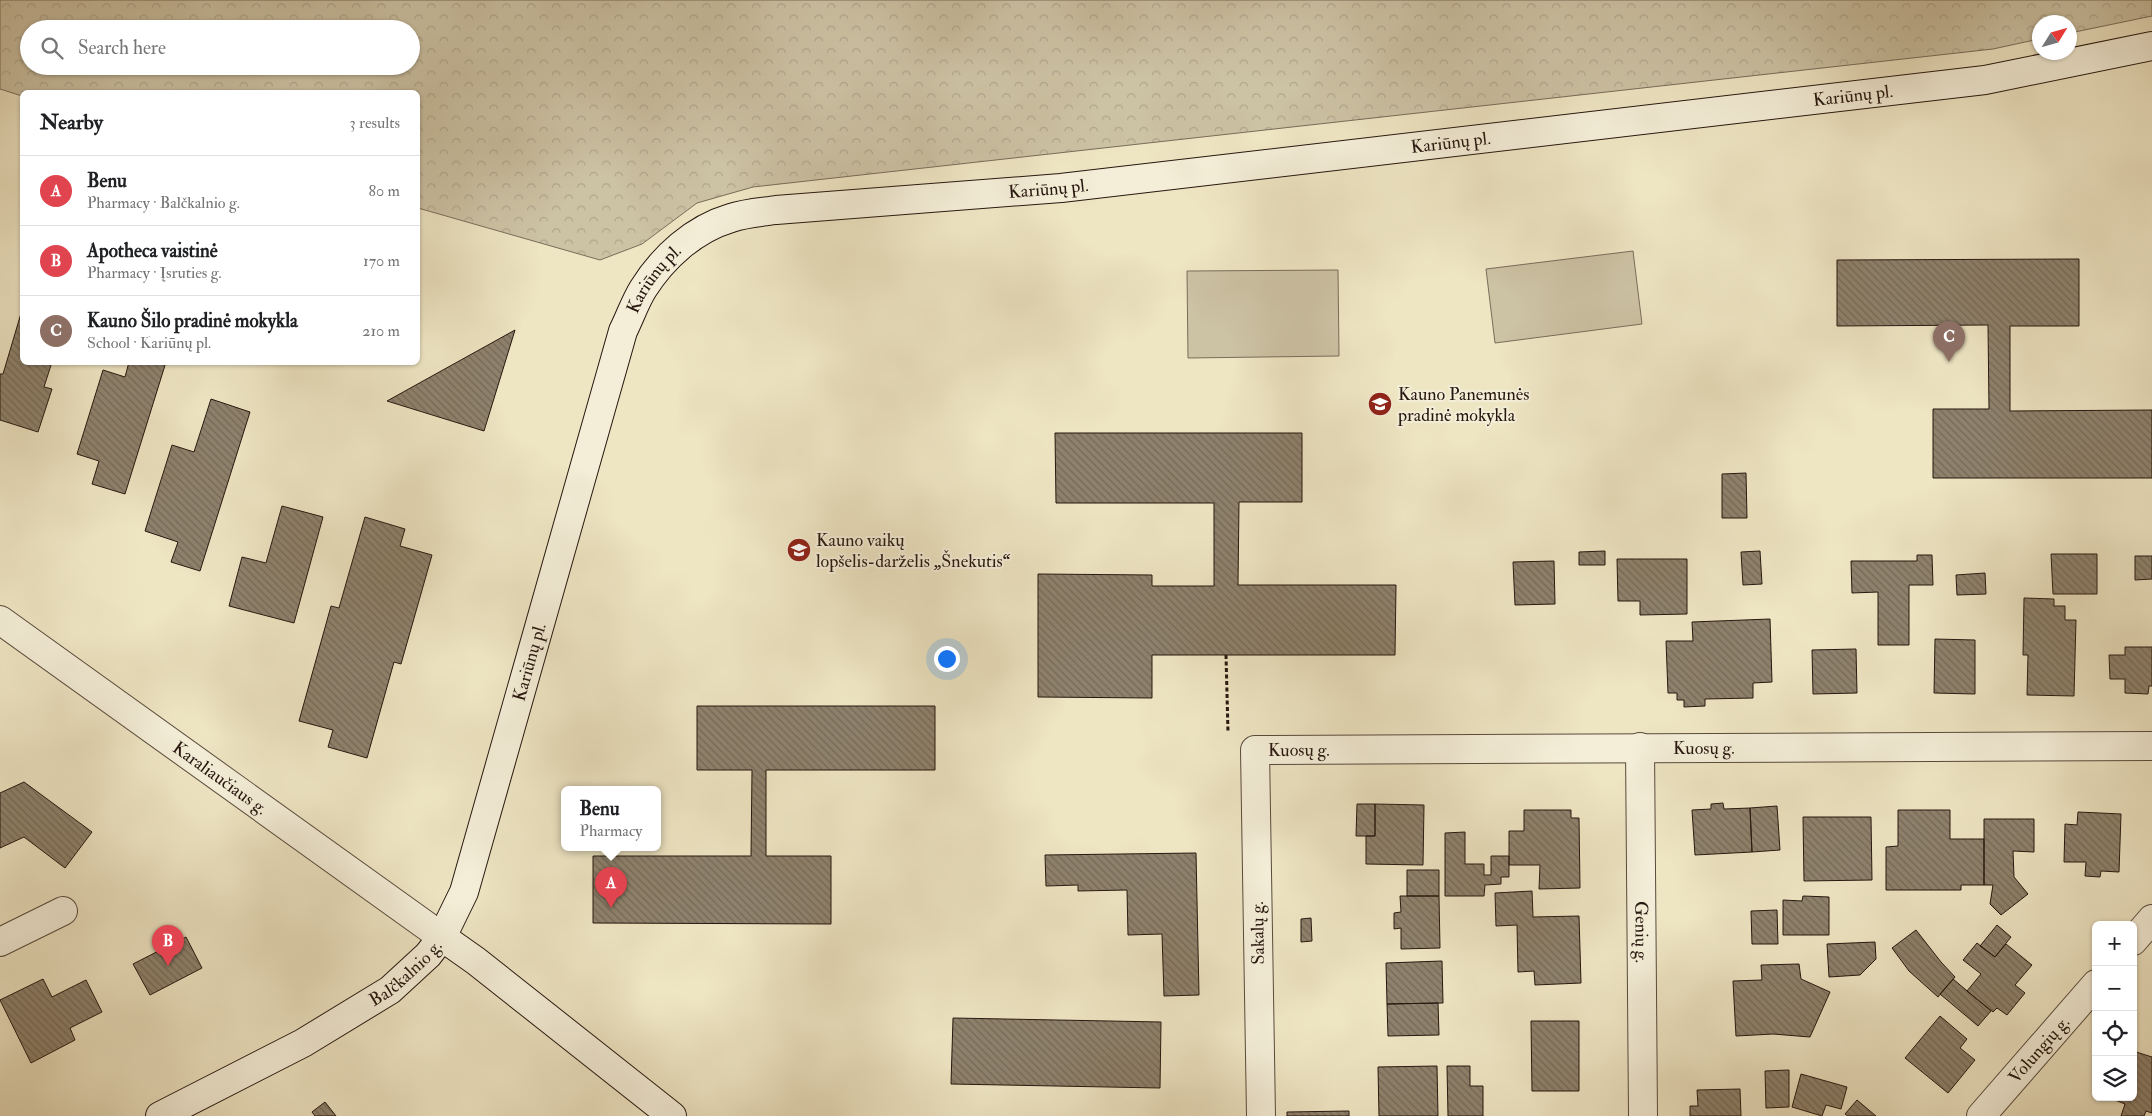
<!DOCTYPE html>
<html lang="en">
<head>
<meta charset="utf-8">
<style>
	:root { --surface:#fff; --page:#f6f6f6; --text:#202124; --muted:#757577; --line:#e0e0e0; --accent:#8f2418 }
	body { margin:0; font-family:"IM FELL Double Pica",serif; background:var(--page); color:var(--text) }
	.controls { position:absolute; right:15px; bottom:15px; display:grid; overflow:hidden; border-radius:8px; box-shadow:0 1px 4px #0004 }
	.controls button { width:45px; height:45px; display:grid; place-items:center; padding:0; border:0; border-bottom:1px solid var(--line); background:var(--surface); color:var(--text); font:25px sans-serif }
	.compass { position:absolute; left:2032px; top:15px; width:45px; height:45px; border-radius:50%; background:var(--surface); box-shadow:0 1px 4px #0004; rotate:53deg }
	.you { position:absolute; left:946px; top:658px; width:18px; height:18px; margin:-12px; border:4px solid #fff; border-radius:50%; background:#1a73e8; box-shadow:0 0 0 8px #1a73e833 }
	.badge { display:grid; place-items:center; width:32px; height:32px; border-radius:50%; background:var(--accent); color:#fff; font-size:16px; font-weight:700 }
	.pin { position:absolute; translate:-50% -41px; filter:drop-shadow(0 1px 2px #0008) }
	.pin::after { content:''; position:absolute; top:26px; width:18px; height:15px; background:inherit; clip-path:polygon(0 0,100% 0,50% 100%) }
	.popup { position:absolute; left:561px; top:786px; width:100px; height:65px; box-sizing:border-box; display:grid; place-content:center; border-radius:8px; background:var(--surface); filter:drop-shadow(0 1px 4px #0005); font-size:16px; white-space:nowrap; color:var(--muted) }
	.popup b { font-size:19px; color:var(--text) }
	.popup::after { content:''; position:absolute; left:50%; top:100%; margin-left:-10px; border:10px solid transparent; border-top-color:var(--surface) }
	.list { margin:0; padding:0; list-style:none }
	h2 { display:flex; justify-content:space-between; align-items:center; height:65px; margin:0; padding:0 20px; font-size:21px }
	h2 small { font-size:16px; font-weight:400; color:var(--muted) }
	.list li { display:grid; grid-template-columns:32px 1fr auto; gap:15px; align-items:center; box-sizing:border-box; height:70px; padding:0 20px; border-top:1px solid var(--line) }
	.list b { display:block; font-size:19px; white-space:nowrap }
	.list p { margin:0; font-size:16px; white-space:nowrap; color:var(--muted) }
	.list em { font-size:16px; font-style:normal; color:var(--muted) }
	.icon { flex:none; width:28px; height:28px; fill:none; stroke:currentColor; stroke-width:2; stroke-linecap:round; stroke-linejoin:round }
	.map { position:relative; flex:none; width:2152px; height:1116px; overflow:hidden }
	.search { position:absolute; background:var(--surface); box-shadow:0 1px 4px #0004; left:20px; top:20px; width:400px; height:55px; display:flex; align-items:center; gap:12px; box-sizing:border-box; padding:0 18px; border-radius:28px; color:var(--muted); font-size:19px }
	.panel { position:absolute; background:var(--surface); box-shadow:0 1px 4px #0004; left:20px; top:90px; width:400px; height:275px; border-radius:8px }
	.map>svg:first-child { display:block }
	.grass { fill:#ccc2a4; stroke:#7a6c5a }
	.forest { fill:url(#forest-crowns); stroke:#7a6c5a; fill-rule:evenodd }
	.building { fill:url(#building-back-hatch); stroke:#27170f }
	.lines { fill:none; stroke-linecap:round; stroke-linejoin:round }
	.street-casing { stroke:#594a3c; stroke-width:30 }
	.secondary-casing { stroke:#27170f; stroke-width:30 }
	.path { stroke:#27170f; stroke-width:3; stroke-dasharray:4 2.5; stroke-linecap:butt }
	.street { stroke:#f4eed8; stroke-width:28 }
	.secondary { stroke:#f4eed8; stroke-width:28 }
	.labels { text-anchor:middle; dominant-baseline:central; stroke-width:4; stroke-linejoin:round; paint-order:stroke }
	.street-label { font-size:18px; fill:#27170f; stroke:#f4eed8 }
	.poi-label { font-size:18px; fill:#27170f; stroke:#f4eed8; text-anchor:start }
</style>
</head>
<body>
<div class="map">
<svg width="2152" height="1116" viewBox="0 0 2152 1116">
	<defs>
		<pattern id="forest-crowns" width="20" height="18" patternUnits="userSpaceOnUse" patternTransform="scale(1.25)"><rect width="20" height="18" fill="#ccc2a4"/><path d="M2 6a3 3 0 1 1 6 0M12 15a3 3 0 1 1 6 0" fill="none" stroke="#afa68c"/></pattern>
		<pattern id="building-back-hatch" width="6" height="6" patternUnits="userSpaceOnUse" patternTransform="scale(1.25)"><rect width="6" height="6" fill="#8e826d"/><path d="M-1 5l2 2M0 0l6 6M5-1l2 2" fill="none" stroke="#746958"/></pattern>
	</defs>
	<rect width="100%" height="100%" fill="#eee5c3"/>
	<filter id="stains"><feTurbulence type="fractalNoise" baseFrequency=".004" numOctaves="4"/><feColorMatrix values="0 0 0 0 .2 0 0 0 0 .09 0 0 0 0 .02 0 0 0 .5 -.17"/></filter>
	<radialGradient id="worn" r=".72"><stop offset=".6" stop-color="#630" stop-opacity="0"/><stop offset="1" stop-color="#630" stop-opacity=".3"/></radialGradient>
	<path class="grass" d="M1633,251L1642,324L1495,343L1486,269Z
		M1338,270L1339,356L1188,358L1187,271Z"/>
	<path class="forest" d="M0,0H2152V16L2070,33V22H2040L2039,39L1993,49L753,187L697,203L642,244L600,260L418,208V92H22V96L0,89ZM29,29H411V66H29Z"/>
	<path class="building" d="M2079,259V326H2010V411L2152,410V478H1933V409H1989L1988,325L1837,326V260Z
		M22,310V362H52L44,387L52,389L38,432L0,420V374H3Z
		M515,330L484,431L387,401Z
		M129,362H166L125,494L92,484L99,461L77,454L103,370L125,377Z
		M211,399L250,412L200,571L171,562L178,542L145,531L172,445L194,452Z
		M1055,433H1302V502H1239L1238,585H1396L1395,655H1152V698L1038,697V574L1152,575V586H1214V503H1056Z
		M1746,473L1747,518H1722V474Z
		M282,506L323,517L294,623L229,606L242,557L266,563Z
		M365,517L405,529L400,546L432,555L401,664L394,662L367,758L328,747L333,730L299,721L331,606L339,608Z
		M1605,551V565H1579V552Z
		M1760,551L1762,584L1743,585L1741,552Z
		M2051,554H2097V594H2053Z
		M1917,555H1932L1933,585H1909V645H1878V592L1852,593L1851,561H1917Z
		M2135,556H2152V579L2135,580Z
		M1617,559H1687V614L1640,615V601H1618Z
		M1554,561L1555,604L1515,605L1513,562Z
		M1985,573L1986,594L1957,595L1956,575Z
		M2024,598L2054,599V606H2065V620H2076L2074,696L2027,695L2028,655H2023Z
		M1770,619L1772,682L1753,683V698L1705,699V706L1684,707V700H1677V693H1668L1666,641H1693L1692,622Z
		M1935,639L1975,640V694L1934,693Z
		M2125,647H2152V686H2149L2148,694L2125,693V679H2110L2109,655H2125Z
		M1856,649L1857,693L1813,694L1812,650Z
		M697,706H935V770H766V856H831V924L593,923V856H751L752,770H697Z
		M24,782L92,832L65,868L24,837L0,848V793Z
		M1723,803L1724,809L1750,808L1752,852L1695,855L1692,810L1711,809V804Z
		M1357,804H1375V836H1356Z
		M1375,804L1424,805L1423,865L1366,864V836H1375Z
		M1777,806L1780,850L1752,852L1750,808Z
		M1524,810H1571V818H1579L1580,888L1539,889L1540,865H1509V831H1524Z
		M1898,810H1950V839H1984V885H1961V890H1886V847L1898,846Z
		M2078,812L2121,814L2119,872L2101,871L2100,877L2085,876L2086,862H2064L2065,824L2077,825Z
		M1803,817H1871L1872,880L1804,881Z
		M1984,819H2034V852L2013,851L2014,877L2028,894L2001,915L1990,904L1993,885H1984Z
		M1465,832V864H1484V875H1491V856H1509V877H1501V884L1485,885L1484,896H1445V833Z
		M1196,853L1199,995L1164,996L1162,934L1128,935L1127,890L1078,891V885L1046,886L1045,855Z
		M1407,870H1439V896H1407Z
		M1532,891L1533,917L1579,916L1581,983L1535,985L1534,971L1518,972L1517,925L1496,926L1495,893Z
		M1400,896H1439L1440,948L1401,949V928L1394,929V913L1401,912Z
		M1803,896L1829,897V935H1783V900L1802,901Z
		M1777,910L1778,944H1752L1751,911Z
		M1311,918L1312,941L1301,942V919Z
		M1997,925L2011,937L1995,957L1980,946Z
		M1916,930L1941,962L1955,977L1938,997L1909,971L1892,948Z
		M186,937L202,968L150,995L133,964Z
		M1875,942L1876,959L1860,975L1829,977L1827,944Z
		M1977,943L1995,957L2006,944L2032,965L2015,985L2025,993L2007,1015L1997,1008L1993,1012L1967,991L1981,974L1963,960Z
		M1442,961L1443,1003L1387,1004L1386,963Z
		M1799,964L1801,979L1830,992L1810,1037L1773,1034L1736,1036L1733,981L1762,980L1761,965Z
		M43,979L52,997L86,980L102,1012L70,1028L75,1040L31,1063L0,1000Z
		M1953,979L1991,1011L1978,1026L1940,994Z
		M1438,1003L1439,1035L1388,1036L1387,1004Z
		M1940,1016L1967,1039L1960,1048L1975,1060L1948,1093L1905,1058Z
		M953,1018L1161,1022L1160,1088L951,1084Z
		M1531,1021H1579V1091H1532Z
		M2133,1051L2152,1057V1113L2146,1111L2144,1116H2121L2125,1104L2110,1098L2133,1097Z
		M1437,1066L1438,1116H1379L1378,1067Z
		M1447,1066H1470V1086H1483V1116H1448Z
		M1789,1070V1107L1766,1108L1765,1071Z
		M1801,1074L1847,1087L1841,1109L1826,1105L1822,1116L1792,1107Z
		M1740,1089L1741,1116H1690V1106H1698L1697,1090Z
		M1857,1100L1876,1116H1848L1845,1114Z
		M325,1102L336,1116H315L312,1112Z
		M1349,1111V1116H1287V1112Z"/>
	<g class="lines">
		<g class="street-casing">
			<g id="street">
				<path id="s1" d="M0,620L442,937"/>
				<path id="s2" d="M1640,747L1643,1116"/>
				<path d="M2133,941L2152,919"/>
				<path d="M0,942L63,911"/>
				<path id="s3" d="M1261,1116L1255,750L2152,746"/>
				<path id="s4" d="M1981,1116L2096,984"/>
			</g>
		</g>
		<g class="secondary-casing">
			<g id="secondary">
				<path d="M442,937L476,961L672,1116"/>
				<path id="s5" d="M160,1116L303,1043L390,990L428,955L442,937L464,892L623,331C630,317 635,302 643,289C663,257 694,229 731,218C745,213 762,212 776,210L1061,188L1985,80L2152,46"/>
			</g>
		</g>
		<path class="path" d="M1226,655L1228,732"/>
		<use href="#street" class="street"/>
		<use href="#secondary" class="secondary"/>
	</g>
	<defs>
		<g id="school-disc" transform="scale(1.25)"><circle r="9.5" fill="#8f2418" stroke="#f4eed8"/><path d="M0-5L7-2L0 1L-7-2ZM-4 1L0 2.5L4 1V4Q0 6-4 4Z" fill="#fff"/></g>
	</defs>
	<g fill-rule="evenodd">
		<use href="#school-disc" x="1380" y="404"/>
		<use href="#school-disc" x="799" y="550"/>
	</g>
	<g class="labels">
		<g class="street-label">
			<text stroke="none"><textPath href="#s5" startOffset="2261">Kariūnų pl.</textPath></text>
			<text stroke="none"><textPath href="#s5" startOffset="1856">Kariūnų pl.</textPath></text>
			<text stroke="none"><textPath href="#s5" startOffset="1451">Kariūnų pl.</textPath></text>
			<text stroke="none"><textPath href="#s5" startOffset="1031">Kariūnų pl.</textPath></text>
			<text stroke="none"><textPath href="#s5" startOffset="626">Kariūnų pl.</textPath></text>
			<text stroke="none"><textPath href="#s3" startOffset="815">Kuosų g.</textPath></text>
			<text stroke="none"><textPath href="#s3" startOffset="410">Kuosų g.</textPath></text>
			<text stroke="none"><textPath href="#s1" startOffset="271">Karaliaučiaus g.</textPath></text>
			<text stroke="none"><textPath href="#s2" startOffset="185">Genių g.</textPath></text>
			<text transform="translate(1258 933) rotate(-91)">Sakalų g.</text>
			<text stroke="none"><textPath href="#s5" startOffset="285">Balčkalnio g.</textPath></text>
			<text stroke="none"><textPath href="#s4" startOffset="88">Volungių g.</textPath></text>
		</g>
		<g class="poi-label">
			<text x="1398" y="394">Kauno Panemunės<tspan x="1398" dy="21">pradinė mokykla</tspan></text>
			<text x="816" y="540">Kauno vaikų<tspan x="816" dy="21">lopšelis-darželis „Šnekutis“</tspan></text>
		</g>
	</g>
	<rect width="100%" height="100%" filter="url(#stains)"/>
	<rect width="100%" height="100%" fill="url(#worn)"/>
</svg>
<div class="controls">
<button>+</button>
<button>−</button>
<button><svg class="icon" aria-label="locate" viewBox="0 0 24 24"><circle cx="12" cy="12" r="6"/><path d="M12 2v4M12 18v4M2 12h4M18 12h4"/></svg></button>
<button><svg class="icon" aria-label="layers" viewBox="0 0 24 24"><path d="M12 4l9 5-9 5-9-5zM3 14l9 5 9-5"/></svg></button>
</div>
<svg class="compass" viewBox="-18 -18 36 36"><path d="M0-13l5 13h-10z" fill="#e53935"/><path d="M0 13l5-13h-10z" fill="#757577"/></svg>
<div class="you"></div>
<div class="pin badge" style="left:611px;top:908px;background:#e0444e">A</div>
<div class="popup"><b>Benu</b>Pharmacy</div>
<div class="pin badge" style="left:168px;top:966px;background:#e0444e">B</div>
<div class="pin badge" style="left:1949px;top:362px;background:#8d6e63">C</div>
<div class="search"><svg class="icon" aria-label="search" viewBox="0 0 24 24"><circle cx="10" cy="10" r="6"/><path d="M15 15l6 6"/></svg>Search here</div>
<section class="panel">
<h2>Nearby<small>3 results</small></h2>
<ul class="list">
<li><span class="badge" style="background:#e0444e">A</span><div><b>Benu</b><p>Pharmacy · Balčkalnio g.</p></div><em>80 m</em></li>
<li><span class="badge" style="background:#e0444e">B</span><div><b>Apotheca vaistinė</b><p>Pharmacy · Įsruties g.</p></div><em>170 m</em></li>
<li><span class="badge" style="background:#8d6e63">C</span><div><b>Kauno Šilo pradinė mokykla</b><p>School · Kariūnų pl.</p></div><em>210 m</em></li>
</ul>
</section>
</div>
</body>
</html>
